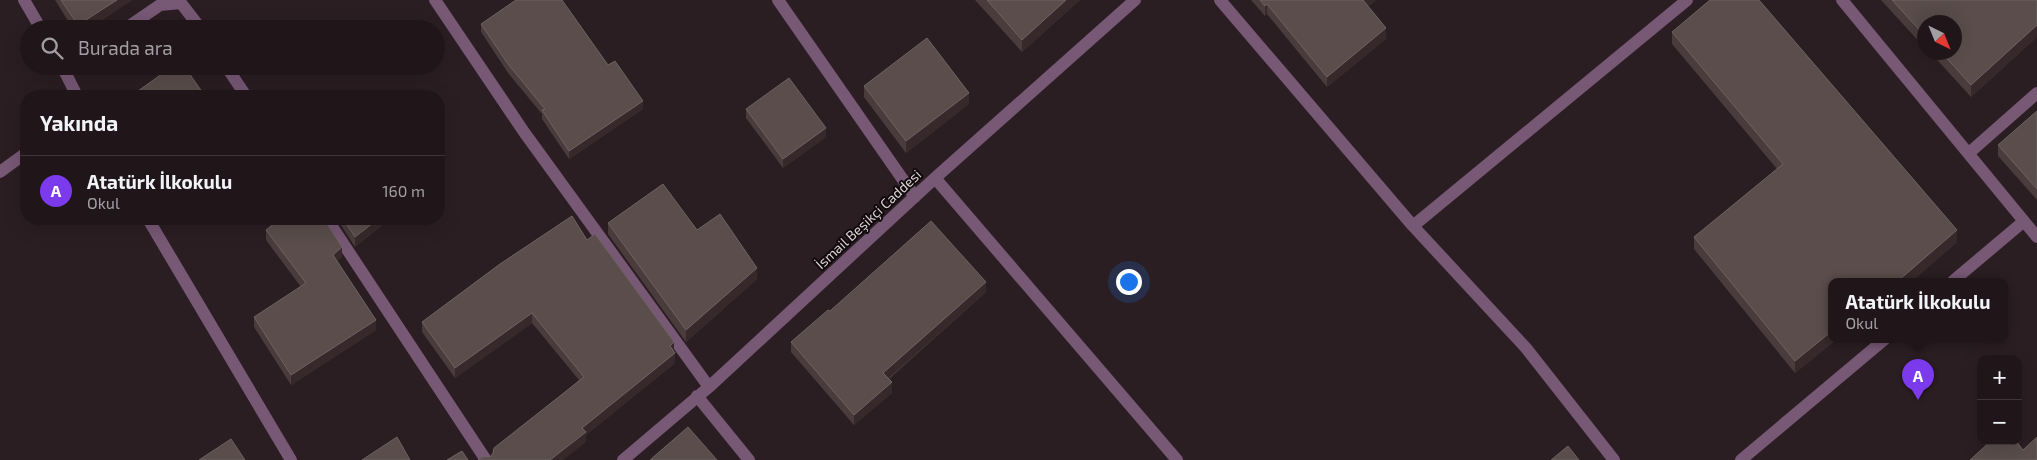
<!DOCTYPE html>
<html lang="tr">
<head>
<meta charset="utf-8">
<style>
	:root { --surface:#20161a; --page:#281f23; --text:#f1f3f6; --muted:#a29fa2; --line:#3d3539; --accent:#7c3aed }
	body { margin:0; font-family:"Exo 2",sans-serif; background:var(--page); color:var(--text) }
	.controls { position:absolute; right:15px; bottom:15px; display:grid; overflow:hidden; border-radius:10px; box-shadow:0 5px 20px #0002 }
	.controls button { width:45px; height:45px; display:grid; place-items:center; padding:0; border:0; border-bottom:1px solid var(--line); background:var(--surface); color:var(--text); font:25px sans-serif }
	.compass { position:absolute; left:1917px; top:15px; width:45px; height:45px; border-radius:50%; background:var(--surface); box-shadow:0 5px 20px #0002; rotate:137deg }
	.you { position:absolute; left:1128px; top:281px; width:18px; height:18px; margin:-12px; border:4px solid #fff; border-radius:50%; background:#1a73e8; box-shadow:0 0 0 8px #1a73e833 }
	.badge { display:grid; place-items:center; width:32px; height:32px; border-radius:50%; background:var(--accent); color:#fff; font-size:16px; font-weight:700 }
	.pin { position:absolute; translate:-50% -41px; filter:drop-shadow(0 1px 2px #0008) }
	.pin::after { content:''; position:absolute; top:26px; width:18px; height:15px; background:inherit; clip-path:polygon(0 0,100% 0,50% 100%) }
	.popup { position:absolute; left:1828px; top:278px; width:180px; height:65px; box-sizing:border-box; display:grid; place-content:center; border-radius:10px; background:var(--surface); filter:drop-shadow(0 1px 4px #0005); font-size:16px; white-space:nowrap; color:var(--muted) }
	.popup b { font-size:19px; color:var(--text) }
	.popup::after { content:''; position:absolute; left:50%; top:100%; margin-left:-10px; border:10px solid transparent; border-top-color:var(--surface) }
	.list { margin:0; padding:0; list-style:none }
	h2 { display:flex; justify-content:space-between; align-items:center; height:65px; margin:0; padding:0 20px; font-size:21px }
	h2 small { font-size:16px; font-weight:400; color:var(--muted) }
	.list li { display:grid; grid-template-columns:32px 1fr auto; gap:15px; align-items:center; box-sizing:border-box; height:70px; padding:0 20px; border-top:1px solid var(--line) }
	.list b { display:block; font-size:19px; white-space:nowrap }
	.list p { margin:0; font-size:16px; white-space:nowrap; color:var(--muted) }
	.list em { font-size:16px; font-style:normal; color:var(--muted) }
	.icon { flex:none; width:28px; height:28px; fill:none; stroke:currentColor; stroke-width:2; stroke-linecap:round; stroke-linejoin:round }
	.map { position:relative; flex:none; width:2037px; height:460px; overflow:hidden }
	.search { position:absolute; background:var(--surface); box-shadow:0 5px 20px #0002; left:20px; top:20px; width:425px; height:55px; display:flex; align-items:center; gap:12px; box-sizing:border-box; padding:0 18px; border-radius:28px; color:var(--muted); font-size:19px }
	.panel { position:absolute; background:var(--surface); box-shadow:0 5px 20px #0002; left:20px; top:90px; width:425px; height:135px; border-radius:20px }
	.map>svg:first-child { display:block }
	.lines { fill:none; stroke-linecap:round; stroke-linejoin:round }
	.minor { stroke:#775875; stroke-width:12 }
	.wall { fill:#4a3c3c }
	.shaded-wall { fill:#37292b }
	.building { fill:#5a4d4c; stroke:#6e6262 }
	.labels { text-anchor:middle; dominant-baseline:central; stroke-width:4; stroke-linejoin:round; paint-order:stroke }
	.street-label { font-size:14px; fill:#dbd3d5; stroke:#100a0c }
</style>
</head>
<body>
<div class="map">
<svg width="2037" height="460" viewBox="0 0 2037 460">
	<rect width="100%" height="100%" fill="#2b1e23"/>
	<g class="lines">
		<path class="minor" d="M24,0L41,29
			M435,0L524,132L709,387
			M778,0L915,197
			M1220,0L1413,226L1526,348L1614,460
			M1842,0L2037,237
			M125,29L160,5L181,3L201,29
			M62,66L77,96
			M226,66L246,96
			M1969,153L2037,93
			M0,172L26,153
			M935,178L1177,460
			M148,219L291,460
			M327,219L486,460
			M1413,226L1687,0
			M1953,281L2023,222
			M697,396L749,460
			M623,460L709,387L935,178L1135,0
			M1741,460L1885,339"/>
	</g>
	<path class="wall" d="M55,0H132L88,29H73Z
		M975,0H1080L1022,52Z
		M1251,0H1376L1368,7L1386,39L1327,87L1267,14L1265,16Z
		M1881,0H2037V37L1971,97L1930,52H1954L1924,22V47Z
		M481,24L608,65L643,109L569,159L542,119V114L508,73L481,32Z
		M1672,32L1957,242L1912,281H1832V339H1837L1795,373L1694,249V237L1777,169L1672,44Z
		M864,86L969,104L906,153L864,97Z
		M746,109L826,137L783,168L746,118Z
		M2037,111V200L1998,156V145Z
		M337,219H390L355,247Z
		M608,223L697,230L757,279L686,342L608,234Z
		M266,230L342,257L337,261L376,330L291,385L254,327V317L301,287L266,240Z
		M587,240L674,351L675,363L586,435V442L490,457L579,380L532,323L455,378L422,332V322Z
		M986,292L889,379L892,393L854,425L791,352V342L830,311Z"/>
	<path class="shaded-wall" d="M117,0H132L88,29H78V25Z
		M1066,0H1080L1022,52V40Z
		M1363,0H1376L1363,11Z
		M1267,4V14L1265,16V6Z
		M2037,25V37L1971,97V85Z
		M1386,28V39L1327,87V77Z
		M969,93V104L906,153V141Z
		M643,101V109L569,159V151Z
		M826,128V137L783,168V159Z
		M378,219H390L355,247V237Z
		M1957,230V242L1912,281H1898Z
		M342,247V257L333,264V255Z
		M757,268V279L686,342V330Z
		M986,282V292L883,383V373Z
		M532,313V323L455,378V368Z
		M376,320V330L291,385V375Z
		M1832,331V339H1837L1795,373V361Z
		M674,342V352L670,346Z
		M675,353V363L586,435V442L563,460H550L582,428Z
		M892,382V393L854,425V415Z"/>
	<path class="building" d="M61,0H117L78,25Z
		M516,0H562L608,65L615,61L643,101L569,151L542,110L545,109L508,64L481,24Z
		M987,0H1066L1022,40Z
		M1260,0H1363L1386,28L1327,77L1267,4L1265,6Z
		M1710,0H1759L1957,230L1898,281H1832V331L1795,361L1694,237L1783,164L1672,32Z
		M1892,0H2037V25L1971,85L1941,52H1954V22H1924V35Z
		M927,38L969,93L906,141L864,86Z
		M173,66H184L205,96H131Z
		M789,78L826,128L783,159L746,109Z
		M2037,111V189L1998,145Z
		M663,184L697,230L720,214L757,268L686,330L608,223Z
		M572,216L587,240L595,234L674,342L670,346L675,353L582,428L586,432L550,460H478L482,457H490L493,453L494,448L584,377L532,313L455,368L422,322L500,264Z
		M280,219H324L342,247L333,255L376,320L291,375L254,317L306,283L266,230Z
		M343,219H378L355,237Z
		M931,221L986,282L883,373L892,382L854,415L791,342L828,310L830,311Z
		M688,427L717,460H650Z
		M397,437L410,460H362Z
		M2037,437V460H1970L1991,441H2016L2023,450Z
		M231,439L245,460H199Z
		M1568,446L1579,460H1551Z
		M462,451L468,460H447Z"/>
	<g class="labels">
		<g class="street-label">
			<text transform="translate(868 219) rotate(-43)">İsmail Beşikçi Caddesi</text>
		</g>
	</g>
</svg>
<div class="controls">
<button>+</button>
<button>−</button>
</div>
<svg class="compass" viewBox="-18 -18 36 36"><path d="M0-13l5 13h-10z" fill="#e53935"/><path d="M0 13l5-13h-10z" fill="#a29fa2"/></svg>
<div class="you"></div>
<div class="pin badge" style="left:1918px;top:400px">A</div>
<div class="popup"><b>Atatürk İlkokulu</b>Okul</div>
<div class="search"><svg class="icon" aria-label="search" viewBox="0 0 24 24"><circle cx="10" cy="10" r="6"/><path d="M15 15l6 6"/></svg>Burada ara</div>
<section class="panel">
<h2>Yakında<small></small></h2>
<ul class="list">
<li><span class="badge">A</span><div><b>Atatürk İlkokulu</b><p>Okul</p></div><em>160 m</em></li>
</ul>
</section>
</div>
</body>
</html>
